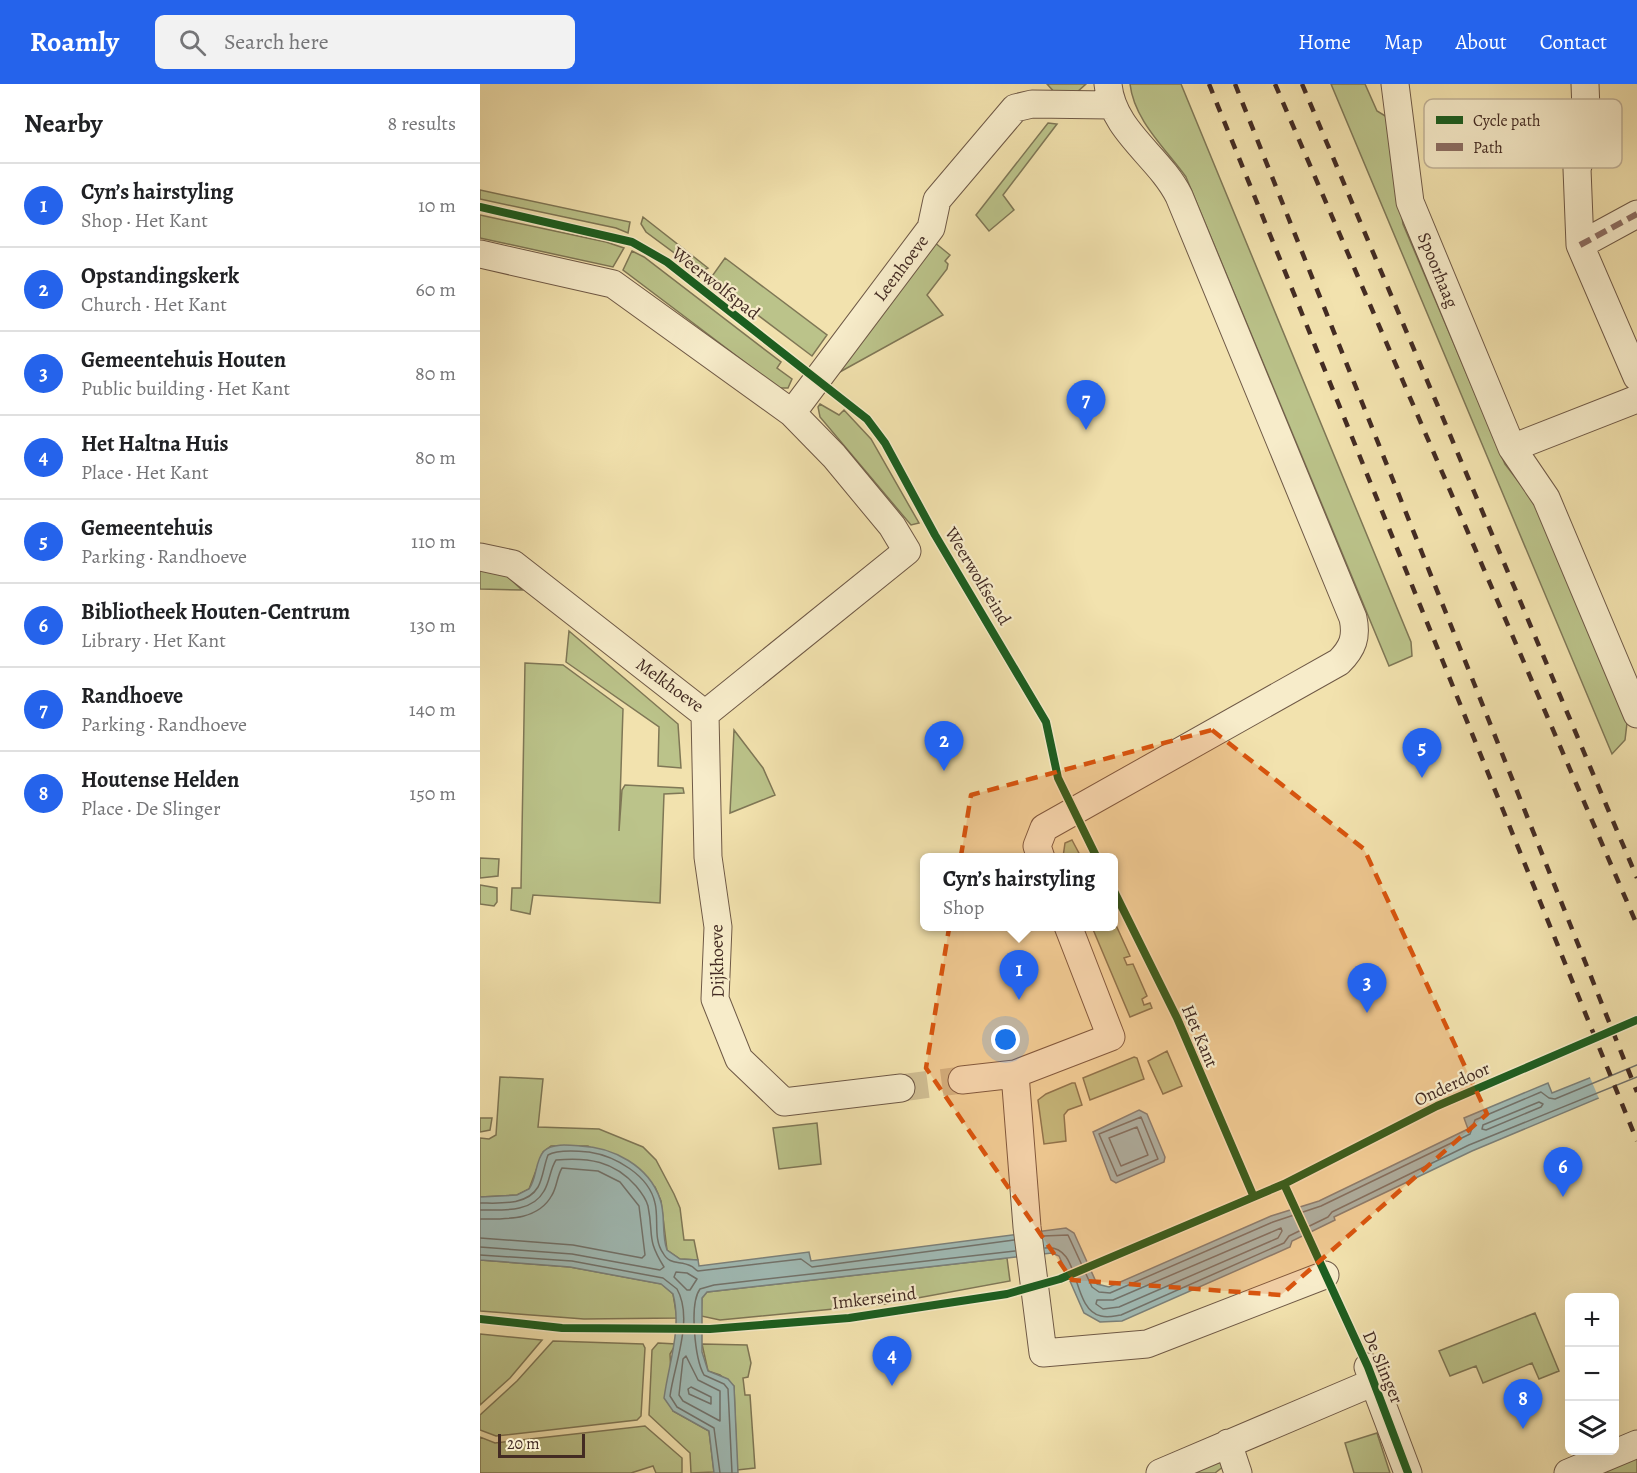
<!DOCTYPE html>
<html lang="en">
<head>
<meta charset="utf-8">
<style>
	:root { --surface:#fff; --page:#f2f2f2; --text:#202124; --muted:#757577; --line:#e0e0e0; --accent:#2563eb }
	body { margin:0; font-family:Alegreya,serif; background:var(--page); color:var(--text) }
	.controls { position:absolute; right:18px; bottom:18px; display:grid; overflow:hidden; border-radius:9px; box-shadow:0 6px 24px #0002 }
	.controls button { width:54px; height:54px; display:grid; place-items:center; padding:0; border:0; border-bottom:2px solid var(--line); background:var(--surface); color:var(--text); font:30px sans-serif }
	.scale { position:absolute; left:18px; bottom:15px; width:87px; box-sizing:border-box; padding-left:6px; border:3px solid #432b23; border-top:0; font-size:16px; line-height:21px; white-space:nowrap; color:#432b23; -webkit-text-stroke:4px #f7ecca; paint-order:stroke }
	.you { position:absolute; left:526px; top:956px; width:21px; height:21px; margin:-15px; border:4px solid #fff; border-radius:50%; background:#1a73e8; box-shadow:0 0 0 9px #1a73e833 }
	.badge { display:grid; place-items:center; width:39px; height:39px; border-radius:50%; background:var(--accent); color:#fff; font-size:20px; font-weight:700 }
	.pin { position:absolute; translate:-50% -50px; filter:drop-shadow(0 2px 3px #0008) }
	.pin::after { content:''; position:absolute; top:32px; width:21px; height:18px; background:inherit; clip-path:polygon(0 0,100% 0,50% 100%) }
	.popup { position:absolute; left:440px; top:769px; width:198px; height:78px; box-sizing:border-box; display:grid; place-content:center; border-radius:9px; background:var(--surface); filter:drop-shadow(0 2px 4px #0005); font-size:20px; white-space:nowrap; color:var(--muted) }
	.popup b { font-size:22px; color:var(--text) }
	.popup::after { content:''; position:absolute; left:50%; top:100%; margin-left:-12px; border:12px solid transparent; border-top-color:var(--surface) }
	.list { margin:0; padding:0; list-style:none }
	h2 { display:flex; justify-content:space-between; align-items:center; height:78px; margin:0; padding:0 24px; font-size:26px }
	h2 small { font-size:20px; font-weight:400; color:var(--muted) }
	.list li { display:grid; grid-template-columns:39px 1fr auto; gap:18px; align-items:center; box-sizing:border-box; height:84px; padding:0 24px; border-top:2px solid var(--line) }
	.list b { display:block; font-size:22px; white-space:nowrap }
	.list p { margin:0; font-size:20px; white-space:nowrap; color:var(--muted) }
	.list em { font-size:20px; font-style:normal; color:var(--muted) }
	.icon { flex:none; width:33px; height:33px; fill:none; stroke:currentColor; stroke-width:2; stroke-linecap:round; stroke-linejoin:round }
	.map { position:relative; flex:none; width:1157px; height:1389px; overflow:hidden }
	header { display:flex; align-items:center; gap:36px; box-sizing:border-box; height:84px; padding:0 30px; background:var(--accent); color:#fff }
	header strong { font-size:28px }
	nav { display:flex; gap:33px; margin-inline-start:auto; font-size:21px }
	.search { width:420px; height:54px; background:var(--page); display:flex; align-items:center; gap:15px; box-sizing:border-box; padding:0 21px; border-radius:9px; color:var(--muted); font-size:22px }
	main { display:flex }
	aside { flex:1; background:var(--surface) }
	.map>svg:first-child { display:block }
	.green { fill:#bbc38a; stroke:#7f7756; stroke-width:1.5 }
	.water { fill:#a0bbb6; stroke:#7b817b; stroke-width:1.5 }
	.pier { fill:#f2e2ae }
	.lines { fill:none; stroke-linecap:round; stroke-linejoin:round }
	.shore { stroke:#72736c; stroke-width:1.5 }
	.street-tunnel { stroke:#cfbd92; stroke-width:27; stroke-dasharray:27 14; stroke-linecap:butt }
	.street-casing { stroke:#6f5946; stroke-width:29 }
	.street { stroke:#f7ecca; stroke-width:27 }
	.rail { stroke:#432b23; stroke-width:4.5; stroke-dasharray:10 10; stroke-linecap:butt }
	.quiet { stroke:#8d6e63; stroke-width:6; stroke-dasharray:12 6; stroke-linecap:butt }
	.cycleway-casing { stroke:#f7ecca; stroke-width:11 }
	.cycleway { stroke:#1b5e20; stroke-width:8 }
	.marked { fill:#d8540e; fill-opacity:0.2; stroke:#d8540e; stroke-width:4.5; stroke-dasharray:12 8; stroke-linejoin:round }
	.labels { text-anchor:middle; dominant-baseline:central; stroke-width:4.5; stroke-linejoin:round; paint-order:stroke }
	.street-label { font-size:18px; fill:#432b23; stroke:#f7ecca }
	.key { fill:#f7ecca; stroke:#c1b298; stroke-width:1.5 }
	.key-label { font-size:16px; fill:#432b23 }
</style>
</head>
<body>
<header>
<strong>Roamly</strong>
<div class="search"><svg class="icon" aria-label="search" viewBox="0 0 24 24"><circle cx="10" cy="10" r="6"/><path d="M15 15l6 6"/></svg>Search here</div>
<nav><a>Home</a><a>Map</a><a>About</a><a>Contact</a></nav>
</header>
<main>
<aside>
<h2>Nearby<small>8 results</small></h2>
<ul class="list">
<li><span class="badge">1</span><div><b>Cyn’s hairstyling</b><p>Shop · Het Kant</p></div><em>10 m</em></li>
<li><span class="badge">2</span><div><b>Opstandingskerk</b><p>Church · Het Kant</p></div><em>60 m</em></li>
<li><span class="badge">3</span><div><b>Gemeentehuis Houten</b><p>Public building · Het Kant</p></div><em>80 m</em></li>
<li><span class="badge">4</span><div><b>Het Haltna Huis</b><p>Place · Het Kant</p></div><em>80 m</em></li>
<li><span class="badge">5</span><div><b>Gemeentehuis</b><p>Parking · Randhoeve</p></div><em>110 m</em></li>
<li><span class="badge">6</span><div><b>Bibliotheek Houten-Centrum</b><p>Library · Het Kant</p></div><em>130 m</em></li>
<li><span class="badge">7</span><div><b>Randhoeve</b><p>Parking · Randhoeve</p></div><em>140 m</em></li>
<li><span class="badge">8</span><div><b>Houtense Helden</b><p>Place · De Slinger</p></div><em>150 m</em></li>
</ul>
</aside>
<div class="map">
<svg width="1157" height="1389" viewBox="0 0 1157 1389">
	<rect width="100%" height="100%" fill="#f2e2ae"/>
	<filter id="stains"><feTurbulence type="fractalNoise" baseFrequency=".00333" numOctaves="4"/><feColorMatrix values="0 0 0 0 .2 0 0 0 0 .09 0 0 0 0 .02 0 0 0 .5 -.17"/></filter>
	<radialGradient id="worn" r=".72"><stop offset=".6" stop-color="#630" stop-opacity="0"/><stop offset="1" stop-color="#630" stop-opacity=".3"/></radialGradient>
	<path class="green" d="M567,0H606L596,9L576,10Z
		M650,0H701L931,558L932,572L909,582L706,93C685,64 654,36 650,0Z
		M851,0H885L897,27L907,33L923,140L1025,380L1058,423L1147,639L1145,656L1132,670Z
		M568,39L577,40L523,111L534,126L509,147L496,131Z
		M0,106L150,138L148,149L136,144L0,115Z
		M0,131L126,158L144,164L133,183L0,154Z
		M163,133L228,184L220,188L166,148L161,140Z
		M454,158L470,171L465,177L468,180L467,185L447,211L463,231L358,289Z
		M152,167L164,173L301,278L297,284L312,295L308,304H299L143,186Z
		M245,174L347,251L332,272L230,195Z
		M340,320L359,331L364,326L391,355L439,439L431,441L340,333L338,323Z
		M0,486L27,492L42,506L0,505Z
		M89,547L198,640L201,684L178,682L179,643L86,578Z
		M45,579L83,581L143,625L139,747L142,706L145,701L203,704L204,709L184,710L180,819L53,811L50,830L31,826L32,804H41Z
		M254,646L283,684L295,711L250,729Z
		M592,756L601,773H583L585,759Z
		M0,774L19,775L18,792L0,794Z
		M0,801L17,804V818L14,822L0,820Z
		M635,839L650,872L644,874L647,881L653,880L667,912L662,915L664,921L670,919L672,924L650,933L612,843L634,842Z
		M687,967L702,1002L683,1010L668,977Z
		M654,973L657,974L664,995L610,1016L603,994Z
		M20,993L63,995L58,1043L119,1045L163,1063L176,1076L194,1110L200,1124L204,1156H214L218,1176L200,1175L187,1166L181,1117L175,1103L108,1062H71L63,1068L49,1105L37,1111L0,1113V1054L9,1055L16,1051Z
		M592,999H595L602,1021L588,1026L584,1031L586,1057L564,1060L558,1016L566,1010Z
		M0,1034H12L10,1046L0,1048Z
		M337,1039L341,1080L299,1085L293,1044Z
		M527,1174L530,1197L405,1220L240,1236L221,1232L222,1214L227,1208Z
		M0,1176L90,1183L182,1200L193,1210L197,1234L104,1235L0,1227Z
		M1055,1229L1079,1287L1059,1295L1052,1279L1003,1299L996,1282L970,1292L959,1267Z
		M0,1250L62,1256L30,1294L0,1321Z
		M73,1257L163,1260L165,1264L161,1332L157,1336L16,1352L0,1346V1331L37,1297Z
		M178,1259L196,1260L190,1270L193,1327L229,1347L234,1388L211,1389L210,1369L169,1331L172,1266Z
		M222,1260L267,1261L271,1279L268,1293L263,1294L265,1311H270L275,1384L257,1386L254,1302L240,1291L228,1287Z
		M165,1342L202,1374V1389H176L173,1382L151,1389H0V1353L15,1359Z
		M897,1349L910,1389H874L865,1359Z
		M1157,1374V1389H1121Z
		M738,1377L744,1382L735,1389H705Z"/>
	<path class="water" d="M1157,975V998L992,1067L854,1133L855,1136L812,1157L810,1163L642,1237L620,1238L604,1229L579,1172L572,1169L227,1208L222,1214V1268L228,1287L248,1295L254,1302L258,1389H234L229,1347L193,1327L184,1314C189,1278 202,1245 193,1210L181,1200L90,1183L0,1176V1113L37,1111L49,1105C57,1095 55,1076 64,1067C72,1059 89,1061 100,1062C133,1063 169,1082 180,1115C186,1131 181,1149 187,1166L200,1175L218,1176L219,1182L329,1168L331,1177L586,1144L594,1149L617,1200L629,1203L791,1132L839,1117L988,1045L984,1034L1068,999L1072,1009Z
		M659,1026L667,1030L685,1073L684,1078L636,1099L631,1096L613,1048Z"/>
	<path class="pier" d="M1157,972V1002L1120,1017L1109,991Z"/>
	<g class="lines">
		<path class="shore" d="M1059,1018L1063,1020L1061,1023L1006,1046L1002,1045L1003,1041Z
			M661,1033L678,1075L637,1092L619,1050Z
			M657,1043L668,1071L641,1082L629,1054Z
			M0,1119C19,1119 47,1122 58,1103C63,1094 64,1081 68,1071C78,1065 98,1067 109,1068C135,1072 169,1091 175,1119C179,1135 173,1155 183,1169C190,1182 200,1176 211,1182C214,1183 215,1186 218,1187L321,1175L332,1183L534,1156
			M0,1126C22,1126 52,1129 64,1107C70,1097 70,1085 76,1076C108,1073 134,1077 156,1102C161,1108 166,1114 168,1122C174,1152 166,1154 184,1183L180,1186L92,1170L0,1163
			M0,1135C26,1135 58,1137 72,1111C77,1103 77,1092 82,1084L118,1087L140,1098L159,1122L165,1171L162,1174L93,1161L0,1154
			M801,1144L802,1147L798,1154L639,1223L623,1225L616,1220L617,1216H633Z
			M563,1152L588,1151L612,1203L619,1208L630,1209L793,1138L841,1122L990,1050L995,1036L1061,1008L1069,1014L1075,1015L1157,981
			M565,1164C602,1159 590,1225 621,1232C628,1234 634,1232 641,1231L804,1159L809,1152L848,1133L852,1128L989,1061L1157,993
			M0,1171L92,1177L183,1194L197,1205C214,1235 194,1281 190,1312L197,1323L234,1344L240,1389
			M196,1188L207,1189L217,1195L210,1206H207L194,1193Z
			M206,1272L218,1296L240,1307V1337L203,1317L199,1311L203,1275Z
			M211,1303L231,1313V1320L209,1310L208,1305Z
			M252,1389L248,1305L244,1300L224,1291C215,1275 209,1220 220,1205L234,1201L535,1167"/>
		<path class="street-tunnel" d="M421,1004L482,996"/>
		<g class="street-casing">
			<path id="street" d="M915,0L930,118L1032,364L1066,414L1157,630
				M1105,0L1107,52L1097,85L1100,161L1157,293
				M1100,161L1157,130
				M0,170L133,200L312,329L354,372L412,442L427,467L225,630L33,480L0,473
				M312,329L451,144L457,116L535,24L552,20L631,21
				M1032,364L1157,315
				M225,630L228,773L238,843L235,915L259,975L304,1018L421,1004
				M561,774L557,762L564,744L859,578C873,564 877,553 873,534L699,112C679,72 632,47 628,0
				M588,842L631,953L535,990L547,1143L563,1269L667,1260L845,1191
				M482,996L535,990
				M888,1283L928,1389
				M748,1359L758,1389
				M680,1389L894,1298
				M1088,1389L1157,1360"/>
		</g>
		<use href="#street" class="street"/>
		<path class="rail" d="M729,0L1157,1057
			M755,0L1157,1008
			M795,0L1157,841
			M822,0L1157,794"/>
		<path class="quiet" d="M1100,161L1157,130"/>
		<g class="cycleway-casing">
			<path id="cycleway" d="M0,123L152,158L187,178L387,335L405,359L455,451L566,638L578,694L617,774
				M634,807L697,934L773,1111
				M804,1100L888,1283L928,1389
				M0,1235L82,1244L230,1245L369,1234L527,1210L580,1195L804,1100L957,1022L1157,936"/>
		</g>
		<use href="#cycleway" class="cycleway"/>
	</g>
	<path class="marked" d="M732,646L884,765L1007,1030L801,1211L592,1196L446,984L491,711Z"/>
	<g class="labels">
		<g class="street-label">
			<text transform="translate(421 184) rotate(-53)">Leenhoeve</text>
			<text transform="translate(958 186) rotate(68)">Spoorhaag</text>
			<text transform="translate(236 199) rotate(38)">Weerwolfspad</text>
			<text transform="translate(498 492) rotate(59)">Weerwolfseind</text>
			<text transform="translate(190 601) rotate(36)">Melkhoeve</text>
			<text transform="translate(237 877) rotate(-91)">Dijkhoeve</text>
			<text transform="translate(720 952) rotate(67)">Het Kant</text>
			<text transform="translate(972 1000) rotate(-25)">Onderdoor</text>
			<text transform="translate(394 1214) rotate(-7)">Imkerseind</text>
			<text transform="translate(903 1283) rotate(67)">De Slinger</text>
		</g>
	</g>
	<rect x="944" y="15" width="198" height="69" rx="9" class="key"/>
	<rect x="956" y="32" width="27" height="8" fill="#1b5e20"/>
	<rect x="956" y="59" width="27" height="8" fill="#8d6e63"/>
	<g class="key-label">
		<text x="993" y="42">Cycle path</text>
		<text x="993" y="69">Path</text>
	</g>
	<rect width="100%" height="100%" filter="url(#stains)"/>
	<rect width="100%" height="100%" fill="url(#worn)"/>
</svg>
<div class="controls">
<button>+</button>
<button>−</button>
<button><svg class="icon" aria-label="layers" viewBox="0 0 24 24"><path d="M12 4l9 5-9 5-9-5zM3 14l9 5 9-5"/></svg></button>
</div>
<div class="scale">20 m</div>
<div class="you"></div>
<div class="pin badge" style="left:539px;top:916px">1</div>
<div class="popup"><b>Cyn’s hairstyling</b>Shop</div>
<div class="pin badge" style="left:464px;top:687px">2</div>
<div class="pin badge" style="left:887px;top:929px">3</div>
<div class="pin badge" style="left:412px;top:1302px">4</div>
<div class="pin badge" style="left:942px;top:694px">5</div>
<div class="pin badge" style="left:1083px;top:1113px">6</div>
<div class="pin badge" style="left:606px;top:346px">7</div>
<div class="pin badge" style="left:1043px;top:1345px">8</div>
</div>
</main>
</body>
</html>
